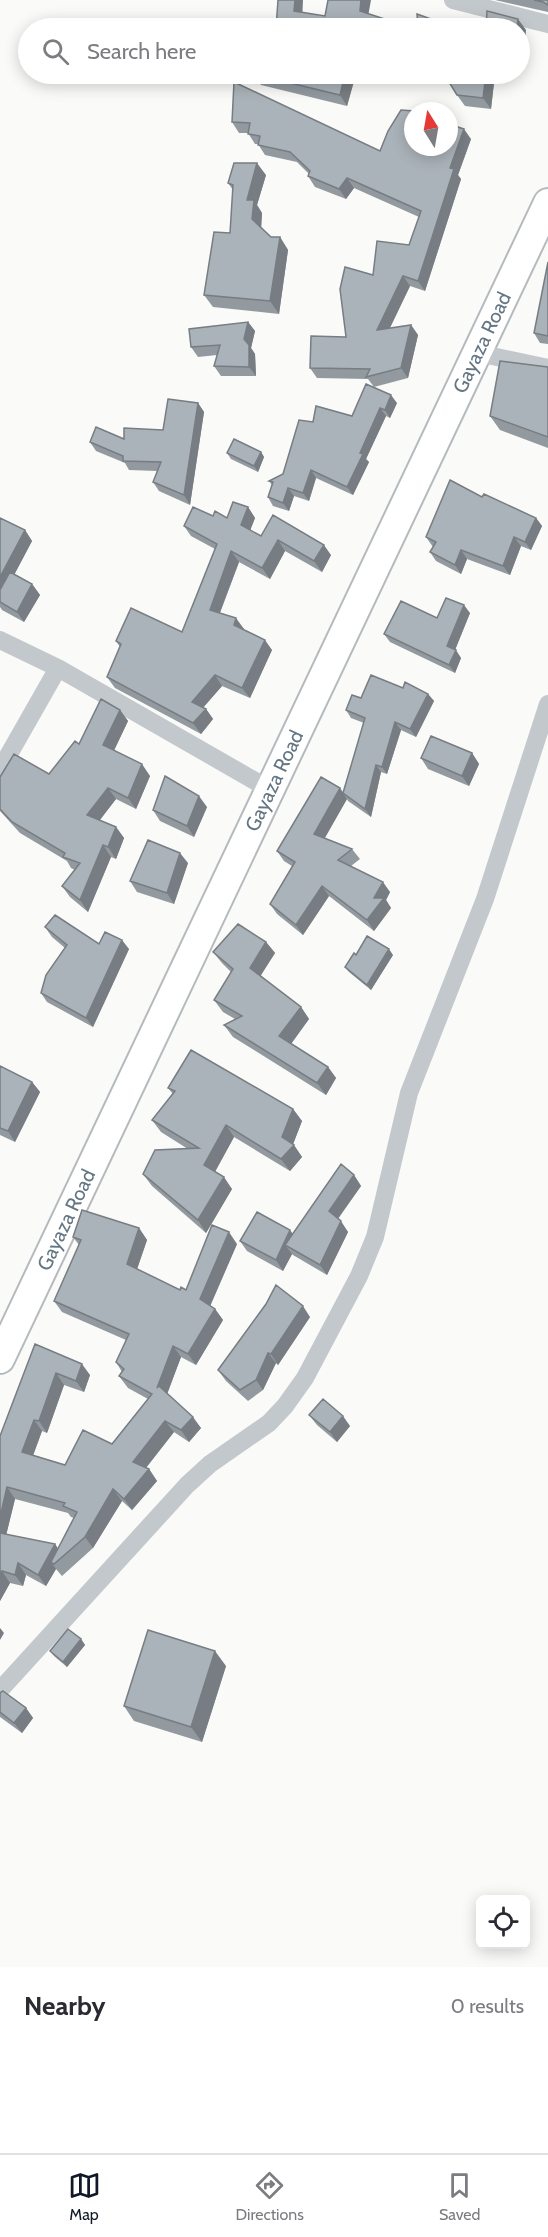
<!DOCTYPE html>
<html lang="en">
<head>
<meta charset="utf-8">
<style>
	:root { --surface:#fff; --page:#f7f7f7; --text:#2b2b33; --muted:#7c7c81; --line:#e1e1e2; --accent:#111827 }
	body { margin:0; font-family:Cabin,sans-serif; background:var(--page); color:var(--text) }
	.controls { position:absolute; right:18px; bottom:18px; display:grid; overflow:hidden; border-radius:9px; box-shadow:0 3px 15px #0003 }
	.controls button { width:54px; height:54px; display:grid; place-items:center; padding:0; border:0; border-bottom:2px solid var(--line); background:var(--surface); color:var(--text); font:30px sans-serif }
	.compass { position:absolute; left:404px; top:102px; width:54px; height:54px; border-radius:50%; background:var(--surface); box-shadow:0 3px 15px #0003; rotate:349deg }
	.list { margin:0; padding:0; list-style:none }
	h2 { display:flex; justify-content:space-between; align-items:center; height:78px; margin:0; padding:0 24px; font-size:26px }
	h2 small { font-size:20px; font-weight:400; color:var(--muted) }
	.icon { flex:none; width:33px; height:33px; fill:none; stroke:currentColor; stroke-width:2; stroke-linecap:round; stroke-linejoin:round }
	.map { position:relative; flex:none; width:548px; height:1967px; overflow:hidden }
	.search { position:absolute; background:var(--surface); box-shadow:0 3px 15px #0003; left:18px; right:18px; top:18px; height:66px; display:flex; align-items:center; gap:15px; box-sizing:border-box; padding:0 21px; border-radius:33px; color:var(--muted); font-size:22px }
	.sheet { height:186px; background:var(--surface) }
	nav { display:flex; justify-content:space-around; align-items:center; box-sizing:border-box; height:84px; border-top:2px solid var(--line); background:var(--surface); font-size:16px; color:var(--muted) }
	nav a { display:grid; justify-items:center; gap:3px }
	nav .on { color:var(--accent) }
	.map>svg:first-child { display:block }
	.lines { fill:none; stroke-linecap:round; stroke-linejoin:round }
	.primary-casing { stroke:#b5babe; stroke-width:32 }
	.street { stroke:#c3c8cc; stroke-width:18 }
	.primary { stroke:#fff; stroke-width:28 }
	.wall { fill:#929a9f; fill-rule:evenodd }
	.shaded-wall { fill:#777d82 }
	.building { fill:#aab3b9; stroke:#777d82; stroke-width:1.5 }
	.labels { text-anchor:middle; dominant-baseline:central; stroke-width:6; stroke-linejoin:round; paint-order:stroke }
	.street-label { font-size:20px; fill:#657683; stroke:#fff }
</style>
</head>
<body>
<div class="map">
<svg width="548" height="1967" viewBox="0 0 548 1967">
	<rect width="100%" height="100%" fill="#fafaf8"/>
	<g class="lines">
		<g class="primary-casing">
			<g id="primary">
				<path id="s1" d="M0,1359L548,203"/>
			</g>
		</g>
		<path class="street" d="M453,0L548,24
			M478,353L548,368
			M0,640L58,668L269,789
			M0,770L58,668
			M0,1690L187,1485L210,1464L269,1423L285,1406L305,1378L359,1276L375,1237L409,1093L485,899L548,704"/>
		<use href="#primary" class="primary"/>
	</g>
	<path class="wall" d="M495,0H548V12Z
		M253,74H356L347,106L261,85Z
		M495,74L491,109L465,106L457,95Z
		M234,82L380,151L471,139L458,175L461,179L425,291L410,286L390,328L411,325L418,335L408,378L374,387L368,379L317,378L310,368L346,337L373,275L409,245L419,217L354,188L346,199L315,187L308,176L309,174L297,162L265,155L258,144H255L248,133H239L232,122Z
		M266,175L257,205L262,213L261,228L271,237H280L288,250L279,314L213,307L204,295L230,233L233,190L228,183Z
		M548,262V344L540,343L534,333Z
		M248,322L255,331L251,348L255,354L256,376H221L214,366L217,355L198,357L191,347Z
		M548,367V448L500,430L490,416Z
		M198,403L204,412L190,505L159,491L153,482L157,471L129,470L125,463L96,451L90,442L124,439L163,430Z
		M397,403L390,418L386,416L366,459L369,462L353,495L316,478L309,501L294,496L289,511L273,506L268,497L272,485L269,481L283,474L313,422L352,416Z
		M261,452L264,457L258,472L231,459L227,453Z
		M482,497L536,518L542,526L531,550L521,546L510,575L467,559L461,574L436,561L430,552L433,547L426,537Z
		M248,507L255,518L250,530L261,536L331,555L322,572L285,551L270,579L239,562L220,613L244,629L243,630L272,650L250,698L222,686L203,708L206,709L213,719L201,734L115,688L107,677L120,647L116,641L182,632L215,549L191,536L184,526L213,516L227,518Z
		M0,518L25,530L32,541L14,575L32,584L40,595L24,622L2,610L0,607Z
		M470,613L455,650L461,658L455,673L390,642L384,634L437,618Z
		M428,694L434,701L416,737L401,730L387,774L381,772L371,817L348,801L347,799L324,838L352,849L360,859L351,866L390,892L386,900L391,908L374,931L329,896L303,935L277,914L270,904L292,866L284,861L277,851L343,792L364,723L351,718L346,710L361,698Z
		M120,710L128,721L114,750L150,776L136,809L116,799L100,820L116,827L124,838L116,859L111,857L88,912L70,897L62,886L75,870L71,868L67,861L20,833L0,811V777L49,774L79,744Z
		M472,753L479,764L469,786L428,769L421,758Z
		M207,807L194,837L160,821L153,810Z
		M188,863L174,904L137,892L130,881Z
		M45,927L99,944L129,949L93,1027L47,1002L41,993L65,948L52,937Z
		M266,942L275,953L260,976L301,1007L309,1019L291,1044L328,1067L336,1078L326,1095L233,1037L224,1025L235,1019L223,1012L214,1000L231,972L222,963L213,952Z
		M356,955H393L371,990L349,972L345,967Z
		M0,1066L32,1082L40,1092L15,1142L0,1135Z
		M168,1088L293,1109L302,1121L293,1144L302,1157L290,1171L234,1137L215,1172L232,1189L206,1233L152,1186L143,1174L188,1149L161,1132L152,1120L173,1094Z
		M354,1175L361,1186L338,1219L348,1232L327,1275L293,1255L292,1254L283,1271L247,1251L240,1241L293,1234Z
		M139,1228L147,1240L137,1269L180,1290H186L237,1244L210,1306L215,1309L223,1320L196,1365L181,1357L167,1393L201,1428L189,1442L174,1432L146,1468L149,1469L157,1481L132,1510L122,1501L93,1548L62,1576L56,1569L46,1586L26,1575L23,1586L10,1583L0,1601V1436L35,1344L90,1375L84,1392L64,1385L47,1433L42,1431L33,1455L65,1465L112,1444L148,1399L128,1388L119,1376L122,1372L116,1362L126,1340L62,1312L54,1301L79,1245L73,1237ZM15,1499L68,1513L71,1517L74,1518L58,1549L55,1544L6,1535Z
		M266,1304L310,1317L278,1365L276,1363L263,1390L248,1401L226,1381L218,1370Z
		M309,1415L350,1426L337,1442L317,1425Z
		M81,1639L85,1645L67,1667L54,1656L50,1651Z
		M226,1666L202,1742L134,1721L124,1706Z
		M0,1693L26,1708L33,1718L22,1733L0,1717Z"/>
	<path class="shaded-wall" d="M295,0H303L302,22L294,11Z
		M361,0H371L367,22L360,11Z
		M518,19L526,30L523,67L519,62V28H517Z
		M345,74H356L347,106L340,95Z
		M486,74H495L491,109L483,98Z
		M464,129L471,139L458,175L461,179L425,291L418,281L450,168Z
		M257,163L266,175L257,205L262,213L261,231L252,219L247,200Z
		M347,178L354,188L346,199L339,189Z
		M280,237L288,250L279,314L270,301Z
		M403,276L410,286L384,340L377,330Z
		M248,322L255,331L251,348L255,354L256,376L249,367L244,339Z
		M411,325L418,335L408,378L401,368Z
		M391,395L397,403L390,418L385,410Z
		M198,403L204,412L190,505L184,495Z
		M380,408L386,416L366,459L369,462L353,495L347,487L360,453Z
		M261,452L264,457L258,472L254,466Z
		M311,470L316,478L309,501L303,493Z
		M288,488L294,496L289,511L283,503Z
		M248,507L255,518L248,536L241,525Z
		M536,518L542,526L531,550L525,542Z
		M25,530L32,541L4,594L0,588V577Z
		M514,537L521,546L510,575L503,566Z
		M278,540L285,551L270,579L262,568Z
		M324,545L331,555L322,572L314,561Z
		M461,550L467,559L461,574L455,565Z
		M231,551L239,562L217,620L210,610Z
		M32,584L40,595L24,622L17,612Z
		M464,605L470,613L453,655L447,646Z
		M236,618L244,629L241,636L234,625Z
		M265,640L272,650L250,698L242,688Z
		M456,650L461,658L455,673L449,665Z
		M215,675L222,686L199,712L192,702Z
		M428,694L434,701L416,737L410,729Z
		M206,709L213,719L201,734L193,723Z
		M120,710L128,721L111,757L103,745Z
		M395,722L401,730L387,774L382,767Z
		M472,753L479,764L469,786L462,776Z
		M142,764L150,776L136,809L128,798Z
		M376,765L381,772L371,817L365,809Z
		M108,788L116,799L95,826L87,815Z
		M340,788L345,795L343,793L347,799L321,845L314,834Z
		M199,796L207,807L194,837L187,826Z
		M116,827L124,838L116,859L108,847Z
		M103,845L111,857L88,912L80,900Z
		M180,853L188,863L174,904L167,893Z
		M383,882L390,892L386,900L391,908L374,931L367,920L374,898Z
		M322,886L329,896L303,935L296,925Z
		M122,940L129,949L93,1027L86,1018Z
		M266,942L275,953L258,980L250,968Z
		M389,949L393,955L371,990L367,985Z
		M301,1007L309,1019L288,1048L279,1036Z
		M328,1067L336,1078L326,1095L317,1083Z
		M32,1082L40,1092L15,1142L8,1131Z
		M293,1109L302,1121L292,1147L294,1145L302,1157L290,1171L281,1159L282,1137Z
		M226,1125L234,1137L212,1177L204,1165Z
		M354,1175L361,1186L336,1221L329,1211Z
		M224,1177L232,1189L206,1233L198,1220Z
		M341,1221L348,1232L327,1275L320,1265Z
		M139,1228L147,1240L135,1275L127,1264Z
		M290,1230L298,1241L285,1245L292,1254L283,1271L276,1260Z
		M229,1232L237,1244L208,1311L200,1299Z
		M303,1306L310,1317L278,1365L271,1354Z
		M215,1309L223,1320L196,1365L188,1354Z
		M173,1346L181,1357L165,1400L157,1388Z
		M268,1353L276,1363L263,1390L256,1380Z
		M82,1364L90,1375L84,1392L76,1381Z
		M56,1373L64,1385L47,1433L39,1421Z
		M343,1416L350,1426L337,1442L330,1432Z
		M193,1417L201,1428L189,1442L181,1430Z
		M34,1420L42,1431L30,1464L22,1452Z
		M165,1421L174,1432L141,1474L133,1462Z
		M149,1469L157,1481L132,1510L124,1499Z
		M7,1487L15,1499L4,1544L0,1538V1517Z
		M113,1489L122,1501L93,1548L85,1537Z
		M55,1544L63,1556L51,1562L56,1569L46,1586L38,1575Z
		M18,1563L26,1575L23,1586L15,1575Z
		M2,1571L10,1583L0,1601V1575Z
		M0,1628L4,1633L0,1640Z
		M81,1639L85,1645L67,1667L63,1662Z
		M215,1651L226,1666L202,1742L191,1727Z
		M26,1708L33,1718L22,1733L14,1723Z"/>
	<path class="building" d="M278,0H295L294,11L325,16L328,0H361L360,11L412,28H276Z
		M534,0H548V5L543,2Z
		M487,11L518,19L517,28H486Z
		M417,14L456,28H418Z
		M253,74H345L340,95Z
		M444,74H486L483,98L457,95Z
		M234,82L380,151L388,131L401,110L414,111L413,147H449V124L464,129L450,168L454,169L418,281L403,276L377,330L411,325L401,368L366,377L370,369L310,368L311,336L346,337L340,289L345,267L373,275L377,241L409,245L421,211L347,178L339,189L308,176L310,171L290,152L258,145L260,136L248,134L250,123L232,122Z
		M234,163H257L247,200H254L252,219L271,237H280L270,301L204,295L214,232L230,233L233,185L228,183Z
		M548,262V336L534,333Z
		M248,322L244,339L249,345V367L214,366L220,345L191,347L189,329Z
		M500,361L548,367V437L490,416Z
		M366,384L391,395L385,410L380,408L360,453L363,454L347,487L311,470L303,493L288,488L283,503L268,497L273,482L269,481L283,474L299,420L313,422L316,406L352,416Z
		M168,399L198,403L184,495L153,482L161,462L123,461V456L90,442L96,427L124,439V428L163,430Z
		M234,439L261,452L254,466L227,453Z
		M450,480L482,497L484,494L536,518L525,542L514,537L503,566L461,550L455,565L430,552L436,542L426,537Z
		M233,502L248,507L241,525L261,536L273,515L324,545L314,561L278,540L262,568L231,551L210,610L236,618L234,625L265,640L242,688L215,675L192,702L206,709L193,723L107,677L121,644L116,641L131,608L182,632L217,544L184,526L193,507L213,516L215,511L227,518Z
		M0,518L25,530L0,577Z
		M10,572L32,584L17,612L0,602V590Z
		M446,598L464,605L447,646L456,650L449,665L384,634L401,601L437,618Z
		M371,675L403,688L405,682L428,694L410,729L395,722L382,767L376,765L365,809L343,793L365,718L346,710L352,695L361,698Z
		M101,699L120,710L103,745L142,764L128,798L108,788L87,815L116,827L108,847L103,845L80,900L62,886L80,863L63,857L65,853L12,822L0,809V777L14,754L49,774L75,741L79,744Z
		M431,736L472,753L462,776L421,758Z
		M165,776L199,796L187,826L153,810Z
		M321,777L340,788L314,834L352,849L338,860L383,882L374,898H384L367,920L322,886L296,925L270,904L295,862L277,851Z
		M148,840L180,853L167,893L130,881Z
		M55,915L99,944L105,932L122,940L86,1018L41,993L46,975L67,945L45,927Z
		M238,924L266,942L250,968L301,1007L279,1036L328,1067L317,1083L224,1025L242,1016L214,1000L233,969L213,952Z
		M367,936L389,949L367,985L345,967L354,953L356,955Z
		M191,1050L293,1109L282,1137L294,1145L281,1159L226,1125L204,1165L224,1177L198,1220L143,1174L155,1150L199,1148L152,1120L175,1091L168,1088Z
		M0,1066L32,1082L8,1131L0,1128Z
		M341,1164L354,1175L329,1211L341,1221L320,1265L285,1245Z
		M82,1210L139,1228L127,1264L180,1290L181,1287L186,1290L212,1225L229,1232L200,1299L215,1309L188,1354L173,1346L157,1388L159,1386L193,1417L181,1430L165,1421L133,1462L149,1469L124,1499L113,1489L85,1537L54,1564L51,1562L77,1512L63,1506L65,1503L7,1487L0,1517V1436L35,1344L82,1364L76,1381L56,1373L39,1421L34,1420L22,1452L65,1465L83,1430L112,1444L152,1394L119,1376L124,1369L116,1362L129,1334L54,1301L81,1240L73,1237Z
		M257,1212L290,1230L276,1260L240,1241Z
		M276,1285L303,1306L271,1354L268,1353L256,1380L240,1390L218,1370L266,1304Z
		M323,1399L343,1416L330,1432L309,1415Z
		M0,1533L55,1544L38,1575L18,1563L15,1575L2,1571L0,1575Z
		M68,1629L81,1639L63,1662L50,1651Z
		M148,1630L215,1651L191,1727L124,1706Z
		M3,1691L26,1708L14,1723L0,1712V1693Z"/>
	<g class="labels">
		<g class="street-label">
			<text stroke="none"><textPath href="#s1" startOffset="1125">Gayaza Road</textPath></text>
			<text stroke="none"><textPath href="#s1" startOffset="640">Gayaza Road</textPath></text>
			<text stroke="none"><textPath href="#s1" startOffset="154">Gayaza Road</textPath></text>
		</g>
	</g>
</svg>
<div class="controls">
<button><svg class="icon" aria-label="locate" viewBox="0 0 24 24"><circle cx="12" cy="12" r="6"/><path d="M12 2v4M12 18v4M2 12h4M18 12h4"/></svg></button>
</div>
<svg class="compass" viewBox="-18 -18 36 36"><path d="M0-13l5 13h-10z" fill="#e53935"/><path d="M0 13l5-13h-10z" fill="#7c7c81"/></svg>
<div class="search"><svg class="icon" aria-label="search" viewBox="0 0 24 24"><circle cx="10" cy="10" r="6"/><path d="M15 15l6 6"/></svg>Search here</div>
</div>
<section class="sheet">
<h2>Nearby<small>0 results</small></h2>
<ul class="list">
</ul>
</section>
<nav>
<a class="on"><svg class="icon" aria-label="map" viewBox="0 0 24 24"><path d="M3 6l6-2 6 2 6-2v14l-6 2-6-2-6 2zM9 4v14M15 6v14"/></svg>Map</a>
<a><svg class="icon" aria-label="directions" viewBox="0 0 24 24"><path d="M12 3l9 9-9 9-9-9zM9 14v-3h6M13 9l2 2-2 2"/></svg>Directions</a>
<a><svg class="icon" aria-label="saved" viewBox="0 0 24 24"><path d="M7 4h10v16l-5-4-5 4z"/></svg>Saved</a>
</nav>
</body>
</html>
